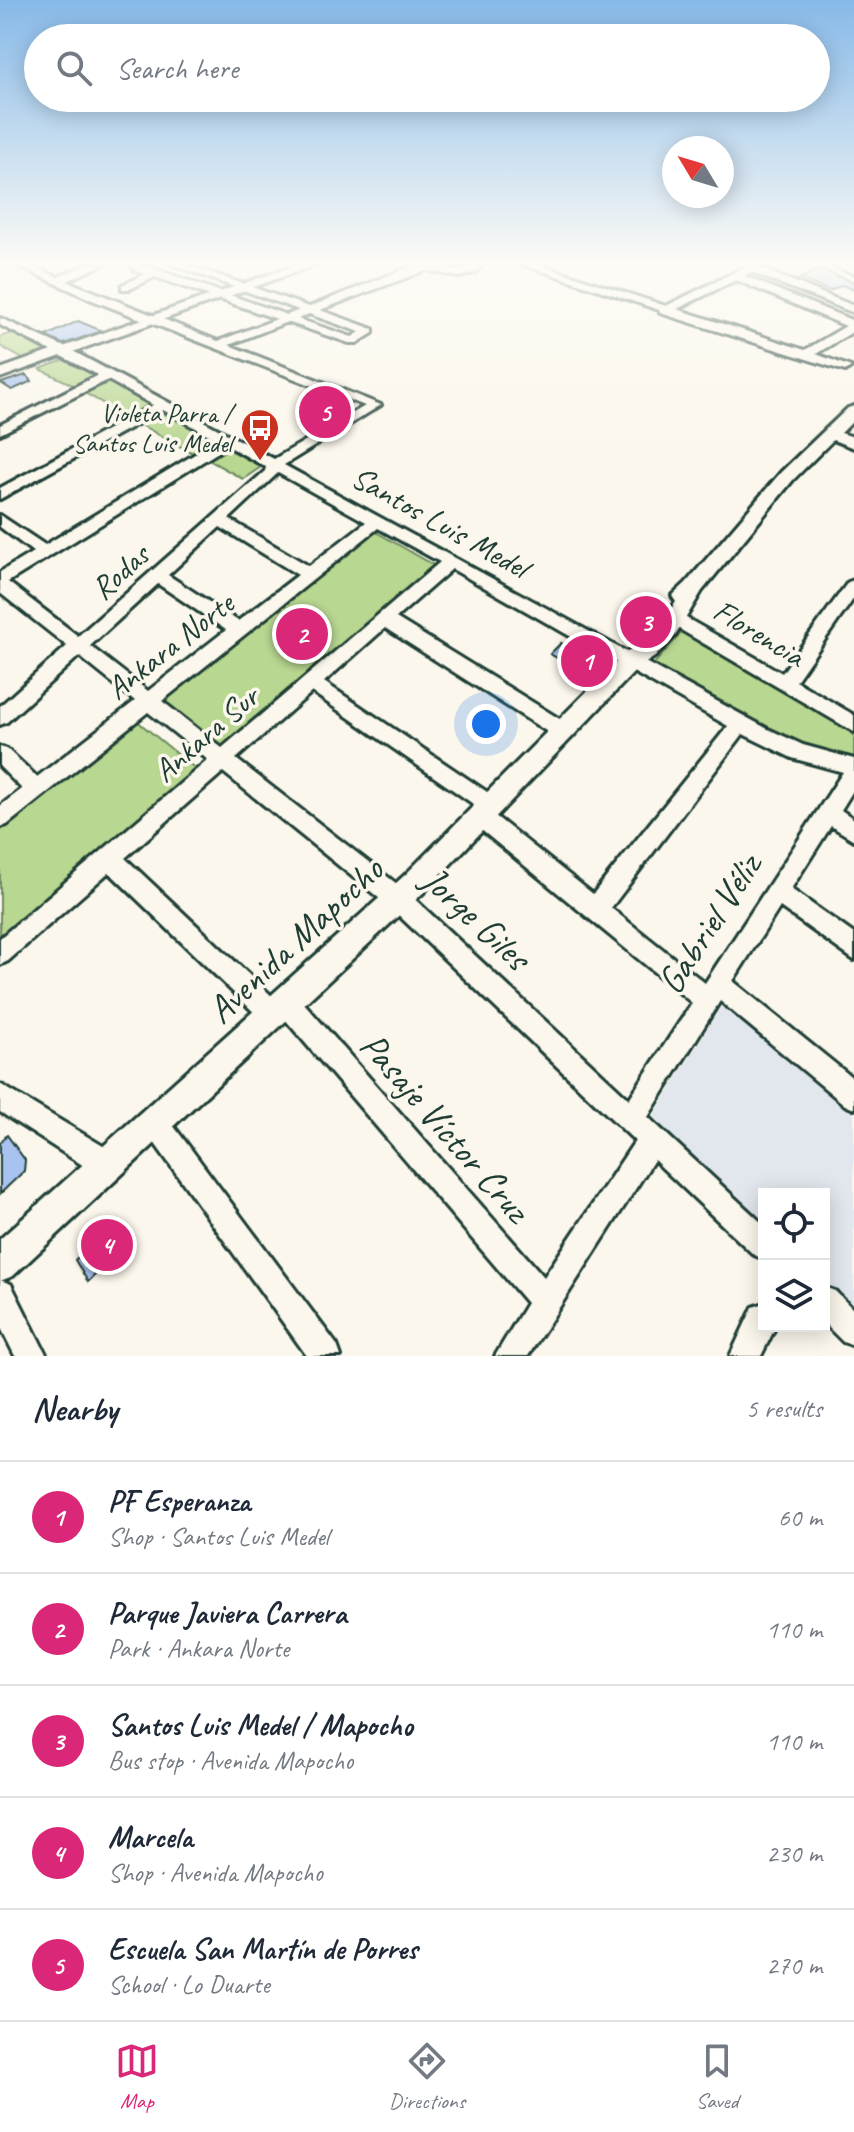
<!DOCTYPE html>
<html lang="en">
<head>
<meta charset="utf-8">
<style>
	:root { --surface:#fff; --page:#f2f2f3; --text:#1f2937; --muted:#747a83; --line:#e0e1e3; --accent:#db2777 }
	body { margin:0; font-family:Caveat,sans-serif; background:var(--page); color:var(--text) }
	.controls { position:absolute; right:24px; bottom:24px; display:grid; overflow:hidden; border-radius:0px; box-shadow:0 4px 20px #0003 }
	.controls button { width:72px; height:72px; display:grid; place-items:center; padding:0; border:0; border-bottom:2px solid var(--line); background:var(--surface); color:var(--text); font:40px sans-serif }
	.compass { position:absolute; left:662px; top:136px; width:72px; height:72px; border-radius:50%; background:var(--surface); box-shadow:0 4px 20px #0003; rotate:308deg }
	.you { position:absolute; left:486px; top:724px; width:28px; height:28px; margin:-20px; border:6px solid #fff; border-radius:50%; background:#1a73e8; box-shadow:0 0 0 12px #1a73e833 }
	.badge { display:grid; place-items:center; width:52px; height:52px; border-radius:50%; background:var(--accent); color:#fff; font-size:26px; font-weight:700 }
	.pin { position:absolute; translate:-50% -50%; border:4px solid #fff; box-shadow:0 2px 8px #0006 }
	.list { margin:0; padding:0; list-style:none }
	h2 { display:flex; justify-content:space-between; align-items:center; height:104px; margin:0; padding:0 32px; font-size:34px }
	h2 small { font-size:26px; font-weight:400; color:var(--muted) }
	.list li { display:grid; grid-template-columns:52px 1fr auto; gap:24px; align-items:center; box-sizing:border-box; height:112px; padding:0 32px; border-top:2px solid var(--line) }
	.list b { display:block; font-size:30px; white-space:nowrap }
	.list p { margin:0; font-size:26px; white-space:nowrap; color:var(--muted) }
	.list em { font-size:26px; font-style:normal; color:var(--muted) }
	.icon { flex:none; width:44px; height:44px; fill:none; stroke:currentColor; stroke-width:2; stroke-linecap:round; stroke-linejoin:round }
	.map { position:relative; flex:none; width:854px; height:1356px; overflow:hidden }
	.search { position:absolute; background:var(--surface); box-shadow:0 4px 20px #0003; left:24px; right:24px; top:24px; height:88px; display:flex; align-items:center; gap:20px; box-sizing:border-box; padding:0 28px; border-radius:44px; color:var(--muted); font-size:30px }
	.sheet { height:664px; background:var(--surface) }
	nav { display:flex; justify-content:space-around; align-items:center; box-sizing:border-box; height:112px; border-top:2px solid var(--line); background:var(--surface); font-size:22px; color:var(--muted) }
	nav a { display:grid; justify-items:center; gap:4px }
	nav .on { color:var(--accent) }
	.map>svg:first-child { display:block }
	.built { fill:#e2e7ed }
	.green { fill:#b8d790; stroke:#6c8a62; stroke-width:2 }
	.building { fill:#a8c3f0; stroke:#1f3d34; stroke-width:2 }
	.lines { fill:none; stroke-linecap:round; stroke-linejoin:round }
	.minor-casing { stroke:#1f3d34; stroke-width:6 }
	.major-casing { stroke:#1f3d34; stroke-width:6 }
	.minor { fill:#fbf7ec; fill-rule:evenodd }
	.major { fill:#fbf7ec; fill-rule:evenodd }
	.labels { text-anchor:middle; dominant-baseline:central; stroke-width:7; stroke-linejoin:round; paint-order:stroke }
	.far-poi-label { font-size:26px; fill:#1f3d34; stroke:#fbf7ec; text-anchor:end }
	.street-label { font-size:32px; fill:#1f3d34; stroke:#fbf7ec }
	.near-street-label { font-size:38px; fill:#1f3d34; stroke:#fbf7ec }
</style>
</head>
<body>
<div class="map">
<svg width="854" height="1356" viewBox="0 0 854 1356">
	<rect width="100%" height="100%" fill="#fbf7ec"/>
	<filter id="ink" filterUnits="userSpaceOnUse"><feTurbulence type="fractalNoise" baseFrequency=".0125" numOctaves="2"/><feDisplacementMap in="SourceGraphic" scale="16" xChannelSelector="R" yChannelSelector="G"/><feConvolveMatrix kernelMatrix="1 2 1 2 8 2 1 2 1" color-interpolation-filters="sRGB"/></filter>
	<g filter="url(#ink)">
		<path class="built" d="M725,1000L854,1107V1307L824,1279V1194H764V1224L651,1120Z"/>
		<path class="green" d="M12,333L51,353L26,361L0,346V337Z
			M66,359L100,377L77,387L40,369Z
			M106,381L153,407L131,419L83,392Z
			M159,410L215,442L194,454L137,423Z
			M224,446L261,467L243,479L205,458Z
			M376,532L437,567L223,752L159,701Z
			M683,631L854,730V758C779,745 717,702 652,666Z
			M136,720L197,770L0,942V828Z"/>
		<path class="building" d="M819,269L854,282V290L842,285L830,291L799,279Z
			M78,321L102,331L61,345L46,336Z
			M26,375L32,381L12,390L1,383Z
			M561,643L594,661L584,673L550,654Z
			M7,1135L25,1160L24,1171L0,1194V1143Z
			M108,1227L121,1249L88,1282L75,1260Z"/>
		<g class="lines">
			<g class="minor-casing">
				<path id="minor" d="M14,264H28L58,277L89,264H104L67,281L218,341L277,319L155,277L130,289H122V285L146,274L134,270L130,264H141L287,315L299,310L170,264H186L309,307L417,264H432L459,271L472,264H483L476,272L459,277L427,270L320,310L373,329V333L357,343H349L287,322L229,345L381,405L284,465L766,728L803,745L854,759V789L841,810L854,819V840L831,826L791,889L854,934V960L780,907L733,981L854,1079V1109L845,1105L720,1001L648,1117L764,1225V1259L754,1255L654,1160L528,1356H495L527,1303L284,1018L283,1023L274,1026L265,1023L109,872L8,961L0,965V938L208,760L148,712L7,825L0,827V806L22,789L0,767V747L7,749L37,777L135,701L79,656L7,722L0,725V706L67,646L0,593V572L33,552L0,527V515L45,545L218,440L163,410L0,499V488L153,405L108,380L0,434V425L98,375L0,325V318L69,349L274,459L365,406L92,300ZM309,314L360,332L352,337L298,319ZM228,446L266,467L265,471L78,636L8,582ZM278,473L366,522L309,566L229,519ZM220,527L298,575L238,621L168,575ZM378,528L440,562L222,748L162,701ZM452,569L728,726L593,894L494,815L499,812L502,806L499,800L324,682L385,628L557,738L564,740L571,738L574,732L571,726L396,618ZM158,584L226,630L148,691L90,646ZM312,692L479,808L474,810L471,817L474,824L692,1003L629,1099L406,891L236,759ZM743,734L792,758L843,772L705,983L611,908ZM223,772L390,907L635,1141L544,1277L296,994L287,991L278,994L276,1000L125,858Z
					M521,264H538L666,306L747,266H755L854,306V313L751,272L744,276L854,321V331L816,354L851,367L845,371L660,313L659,310ZM736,280L846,326L805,350L677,309Z
					M833,264L854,266V273L834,266Z
					M854,580V598L796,681L854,715V732L669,623L667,619L669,615H681L782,673L848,582Z
					M0,1084L118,1155L122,1165L118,1175L108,1179L98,1175L0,1112Z
					M155,1109L164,1113L337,1345L341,1356H307L146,1131L142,1122L146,1113Z
					M0,1280L11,1284L47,1356H15L0,1326Z
					M824,1287L835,1291L854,1310V1346L843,1342L824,1323Z
					M764,1303V1326H776L761,1356H730L753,1307Z"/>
			</g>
			<g class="major-casing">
				<path id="major" d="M299,264H318L0,378V369Z
					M854,406V420L841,433L854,437V448L833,440L793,480L702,591L675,636L656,656L638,668L424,892L13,1276L0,1281V1239L406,874L622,656L650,635L676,602L672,596L686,583L781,472L848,408Z"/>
			</g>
			<use href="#minor" class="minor"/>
			<use href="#major" class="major"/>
		</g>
	</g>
	<linearGradient id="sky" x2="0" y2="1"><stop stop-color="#86b9e8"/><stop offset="0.58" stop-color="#fdfbf6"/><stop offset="1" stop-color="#fdfbf6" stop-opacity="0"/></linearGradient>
	<rect width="854" height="454" fill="url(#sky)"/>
	<defs>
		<g id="bus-pin" transform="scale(2)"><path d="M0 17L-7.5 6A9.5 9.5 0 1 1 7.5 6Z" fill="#c8321e" stroke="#fbf7ec"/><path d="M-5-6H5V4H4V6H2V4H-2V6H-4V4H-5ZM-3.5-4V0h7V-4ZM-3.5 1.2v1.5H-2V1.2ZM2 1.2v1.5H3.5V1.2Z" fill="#fff"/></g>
	</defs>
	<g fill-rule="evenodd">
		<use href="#bus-pin" x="260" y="428"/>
	</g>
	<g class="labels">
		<g class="far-poi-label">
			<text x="232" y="413">Violeta Parra /<tspan x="232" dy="30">Santos Luis Medel</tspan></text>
		</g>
		<g class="street-label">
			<text transform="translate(440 522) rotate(29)">Santos Luis Medel</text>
			<text transform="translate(120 572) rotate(-42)">Rodas</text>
			<text transform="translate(759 633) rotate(31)">Florencia</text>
			<text transform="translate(170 646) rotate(-38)">Ankara Norte</text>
			<text transform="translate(206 734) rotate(-41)">Ankara Sur</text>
		</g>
		<g class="near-street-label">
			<text transform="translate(476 918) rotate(43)">Jorge Giles</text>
			<text transform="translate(709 924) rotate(-57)">Gabriel Véliz</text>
			<text transform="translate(295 940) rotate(-43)">Avenida Mapocho</text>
			<text transform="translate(445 1127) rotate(49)">Pasaje Víctor Cruz</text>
		</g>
	</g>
</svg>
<div class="controls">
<button><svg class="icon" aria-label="locate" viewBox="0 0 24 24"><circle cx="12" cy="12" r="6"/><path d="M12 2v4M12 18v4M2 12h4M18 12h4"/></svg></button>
<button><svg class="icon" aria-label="layers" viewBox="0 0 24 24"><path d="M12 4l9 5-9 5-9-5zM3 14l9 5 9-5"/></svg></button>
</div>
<svg class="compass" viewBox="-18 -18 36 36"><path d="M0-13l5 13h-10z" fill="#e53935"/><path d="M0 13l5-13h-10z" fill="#747a83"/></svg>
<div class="you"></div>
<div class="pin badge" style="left:587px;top:661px">1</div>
<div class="pin badge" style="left:302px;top:634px">2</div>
<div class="pin badge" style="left:646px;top:622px">3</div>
<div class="pin badge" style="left:107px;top:1245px">4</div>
<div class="pin badge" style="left:325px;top:412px">5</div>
<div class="search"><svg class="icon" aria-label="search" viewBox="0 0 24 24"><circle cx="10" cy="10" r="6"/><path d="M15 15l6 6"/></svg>Search here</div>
</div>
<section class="sheet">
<h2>Nearby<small>5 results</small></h2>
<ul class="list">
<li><span class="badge">1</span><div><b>PF Esperanza</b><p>Shop · Santos Luis Medel</p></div><em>60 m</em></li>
<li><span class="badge">2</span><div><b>Parque Javiera Carrera</b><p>Park · Ankara Norte</p></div><em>110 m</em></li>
<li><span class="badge">3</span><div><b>Santos Luis Medel / Mapocho</b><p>Bus stop · Avenida Mapocho</p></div><em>110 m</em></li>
<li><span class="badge">4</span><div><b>Marcela</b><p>Shop · Avenida Mapocho</p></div><em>230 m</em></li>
<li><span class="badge">5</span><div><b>Escuela San Martín de Porres</b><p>School · Lo Duarte</p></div><em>270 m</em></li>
</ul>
</section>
<nav>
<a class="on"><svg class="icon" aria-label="map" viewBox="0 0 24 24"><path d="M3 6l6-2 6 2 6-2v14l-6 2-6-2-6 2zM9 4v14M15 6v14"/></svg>Map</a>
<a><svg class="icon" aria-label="directions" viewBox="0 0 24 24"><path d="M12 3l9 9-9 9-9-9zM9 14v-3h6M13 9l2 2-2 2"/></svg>Directions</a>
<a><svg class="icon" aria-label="saved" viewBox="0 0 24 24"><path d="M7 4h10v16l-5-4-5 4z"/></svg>Saved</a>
</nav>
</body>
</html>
